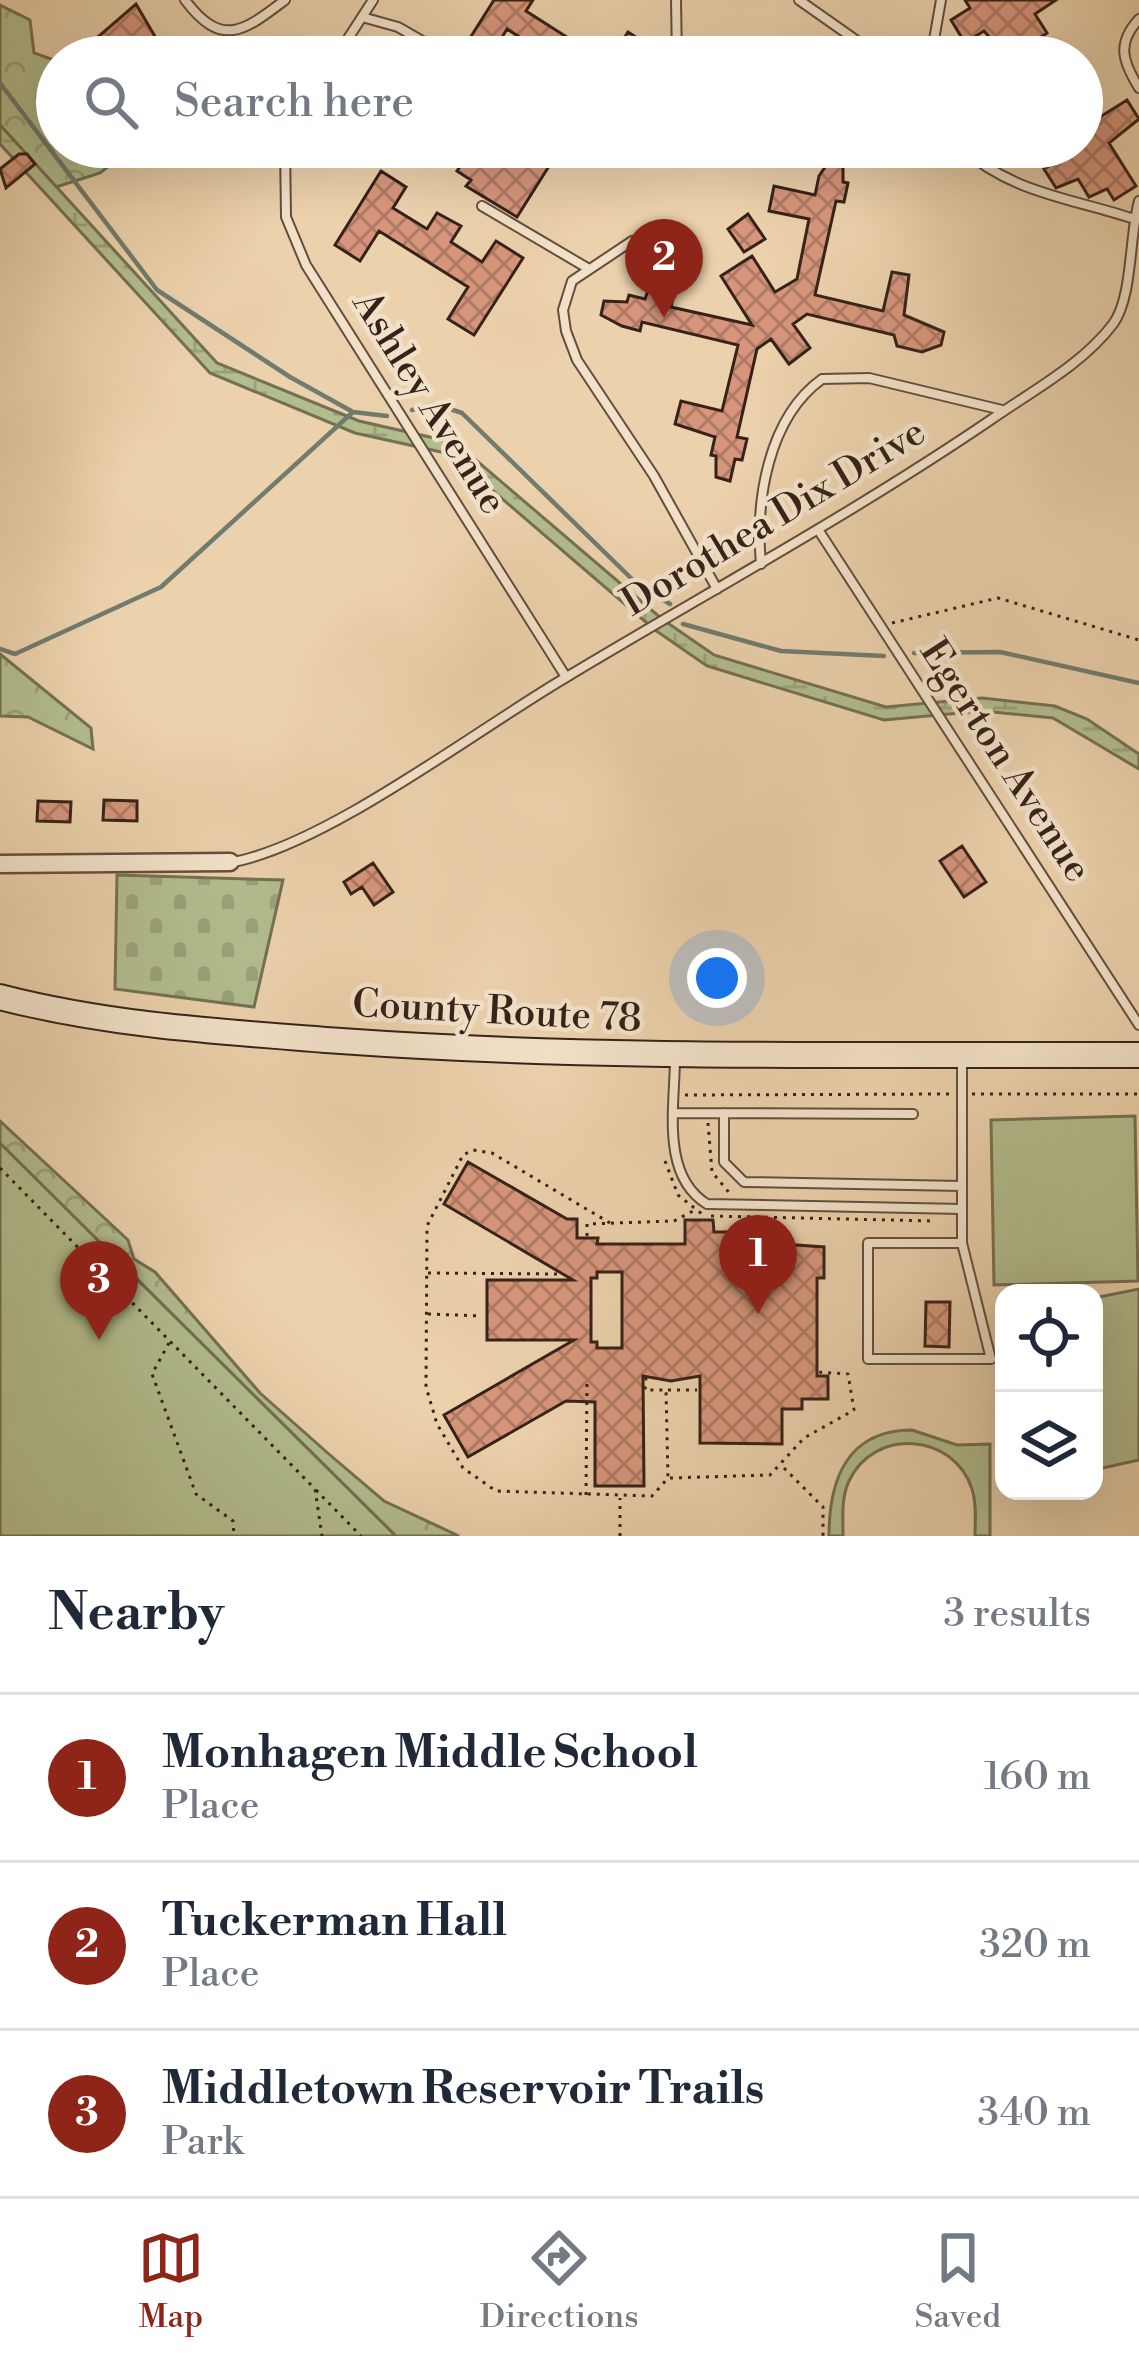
<!DOCTYPE html>
<html lang="en">
<head>
<meta charset="utf-8">
<style>
	:root { --surface:#fff; --page:#f6f6f7; --text:#1f2937; --muted:#747a83; --line:#e0e1e3; --accent:#8f2418 }
	body { margin:0; font-family:"Libre Bodoni",serif; background:var(--page); color:var(--text) }
	.controls { position:absolute; right:36px; bottom:36px; display:grid; overflow:hidden; border-radius:24px; box-shadow:0 12px 48px #0002 }
	.controls button { width:108px; height:108px; display:grid; place-items:center; padding:0; border:0; border-bottom:3px solid var(--line); background:var(--surface); color:var(--text); font:60px sans-serif }
	.you { position:absolute; left:717px; top:978px; width:42px; height:42px; margin:-30px; border:9px solid #fff; border-radius:50%; background:#1a73e8; box-shadow:0 0 0 18px #1a73e833 }
	.badge { display:grid; place-items:center; width:78px; height:78px; border-radius:50%; background:var(--accent); color:#fff; font-size:39px; font-weight:700 }
	.pin { position:absolute; translate:-50% -99px; filter:drop-shadow(0 3px 6px #0008) }
	.pin::after { content:''; position:absolute; top:63px; width:42px; height:36px; background:inherit; clip-path:polygon(0 0,100% 0,50% 100%) }
	.list { margin:0; padding:0; list-style:none }
	h2 { display:flex; justify-content:space-between; align-items:center; height:156px; margin:0; padding:0 48px; font-size:51px }
	h2 small { font-size:39px; font-weight:400; color:var(--muted) }
	.list li { display:grid; grid-template-columns:78px 1fr auto; gap:36px; align-items:center; box-sizing:border-box; height:168px; padding:0 48px; border-top:3px solid var(--line) }
	.list b { display:block; font-size:45px; white-space:nowrap }
	.list p { margin:0; font-size:39px; white-space:nowrap; color:var(--muted) }
	.list em { font-size:39px; font-style:normal; color:var(--muted) }
	.icon { flex:none; width:66px; height:66px; fill:none; stroke:currentColor; stroke-width:2; stroke-linecap:round; stroke-linejoin:round }
	.map { position:relative; flex:none; width:1139px; height:1536px; overflow:hidden }
	.search { position:absolute; background:var(--surface); box-shadow:0 12px 48px #0002; left:36px; right:36px; top:36px; height:132px; display:flex; align-items:center; gap:30px; box-sizing:border-box; padding:0 42px; border-radius:66px; color:var(--muted); font-size:45px }
	.sheet { height:660px; background:var(--surface) }
	nav { display:flex; justify-content:space-around; align-items:center; box-sizing:border-box; height:168px; border-top:3px solid var(--line); background:var(--surface); font-size:33px; color:var(--muted) }
	nav a { display:grid; justify-items:center; gap:6px }
	nav .on { color:var(--accent) }
	.map>svg:first-child { display:block }
	.green { fill:#b2bd8e; stroke:#747053; stroke-width:3 }
	.forest { fill:url(#forest-crowns); stroke:#747053; stroke-width:3 }
	.wetland { fill:url(#wetland-marsh); stroke:#747053; stroke-width:3 }
	.cemetery { fill:url(#cemetery-stones); stroke:#747053; stroke-width:3 }
	.lines { fill:none; stroke-linecap:round; stroke-linejoin:round }
	.stream { stroke:#717b6e; stroke-width:4.5 }
	.building { fill:url(#building-cross-hatch); stroke:#362218; stroke-width:3; fill-rule:evenodd }
	.lane-casing { stroke:#634e3d; stroke-width:12 }
	.street-casing { stroke:#634e3d; stroke-width:21 }
	.secondary-casing { stroke:#362218; stroke-width:28 }
	.path { stroke:#362218; stroke-width:3; stroke-dasharray:3 6; stroke-linecap:butt }
	.lane { stroke:#f2e1c9; stroke-width:8 }
	.street { stroke:#f2e1c9; stroke-width:16 }
	.secondary { stroke:#f2e1c9; stroke-width:24 }
	.labels { text-anchor:middle; dominant-baseline:central; stroke-width:9; stroke-linejoin:round; paint-order:stroke }
	.street-label { font-size:39px; fill:#362218; stroke:#f2e1c9 }
</style>
</head>
<body>
<div class="map">
<svg width="1139" height="1536" viewBox="0 0 1139 1536">
	<defs>
		<pattern id="forest-crowns" width="20" height="18" patternUnits="userSpaceOnUse" patternTransform="scale(3)"><rect width="20" height="18" fill="#b2bd8e"/><path d="M2 6a3 3 0 1 1 6 0M12 15a3 3 0 1 1 6 0" fill="none" stroke="#9aa27a"/></pattern>
		<pattern id="wetland-marsh" width="20" height="14" patternUnits="userSpaceOnUse" patternTransform="scale(3)"><rect width="20" height="14" fill="#b2bd8e"/><path d="M1 5h8M5 5V1M11 12h8M15 12V8" fill="none" stroke="#9aa27a"/></pattern>
		<pattern id="cemetery-stones" width="16" height="16" patternUnits="userSpaceOnUse" patternTransform="scale(3)"><rect width="16" height="16" fill="#b2bd8e"/><path d="M2 7V4a2 2 0 0 1 4 0v3zM10 15v-3a2 2 0 0 1 4 0v3z" fill="#9aa27a"/></pattern>
		<pattern id="building-cross-hatch" width="8" height="8" patternUnits="userSpaceOnUse" patternTransform="scale(3)"><rect width="8" height="8" fill="#d7967c"/><path d="M0 0l8 8M0 8l8-8" fill="none" stroke="#af7a65"/></pattern>
	</defs>
	<rect width="100%" height="100%" fill="#ebd1ac"/>
	<filter id="stains"><feTurbulence type="fractalNoise" baseFrequency=".00167" numOctaves="4"/><feColorMatrix values="0 0 0 0 .2 0 0 0 0 .09 0 0 0 0 .02 0 0 0 .5 -.17"/></filter>
	<radialGradient id="worn" r=".72"><stop offset=".6" stop-color="#630" stop-opacity="0"/><stop offset="1" stop-color="#630" stop-opacity=".3"/></radialGradient>
	<path class="green" d="M1135,1116L1138,1281L994,1285L991,1120Z
		M0,1143L396,1536H0Z
		M1139,1289V1460L1094,1470V1298Z
		M912,1430L957,1445L990,1444V1536H975C975,1521 977,1504 972,1489C954,1433 874,1427 849,1481C841,1498 843,1517 843,1536H829C829,1480 847,1430 912,1430Z"/>
	<path class="forest" d="M0,5L30,20L34,53L57,61V147H134L100,173L56,187L0,125Z
		M0,654L91,728L93,749L28,717L0,716Z
		M0,1121L128,1240L134,1259L155,1272L260,1393L330,1455L384,1501L459,1536H396L0,1143Z"/>
	<path class="wetland" d="M0,125L217,363L359,421L456,443L662,619L714,655L886,707L982,698L1055,706L1087,719L1139,754V769L1053,718L982,711L884,720L707,666L655,630L450,454L355,433L210,373L0,144Z"/>
	<path class="cemetery" d="M117,875L283,880L254,1007L115,989Z"/>
	<g class="lines">
		<path class="stream" d="M0,83L157,290L290,377L353,412L387,416
			M412,410L435,404L462,413L635,582L670,604
			M683,624L781,651L884,656
			M0,649L15,654L161,587L353,412
			M914,653L1000,652L1139,683"/>
	</g>
	<path class="building" d="M494,0H533L526,11L598,57H537L541,51L507,29L493,52L470,38Z
		M965,0H1056L1035,14L1047,33L1031,44L1039,57H1007L984,31L965,43L951,20L970,8Z
		M136,4L167,57H125L118,47L102,57L91,43Z
		M628,32L667,57H612Z
		M1082,88L1100,117L1127,100L1139,119L1109,143L1136,186L1114,200L1107,189L1089,197L1078,179L1056,188L1044,169L1064,157L1058,147H1082Z
		M473,147H561L517,217L466,186L471,180L457,171Z
		M19,154H27L35,164L6,188L0,169Z
		M832,157L843,159V182L848,183L844,202L836,201L815,295L883,311L892,272L909,275L904,315L944,332L941,345L922,352L897,346L894,335L807,314L793,324L810,348L789,364L771,339L757,349L737,437L747,439L742,460L735,459L730,481L716,477V456L711,455L715,437L675,424L681,401L722,411L738,345L642,322L640,331L622,326L601,315L604,301L627,302L629,295L645,299L658,262L680,267L671,307L752,325L721,276L752,256L775,292L797,279L809,219L769,211L774,186L815,195L819,176Z
		M381,171L406,187L393,208L427,229L437,213L461,226L451,242L482,262L496,241L523,258L474,335L448,319L468,287L379,231L360,261L335,245Z
		M748,214L765,239L744,252L728,229Z
		M104,800L137,801V821L103,820Z
		M38,801L71,802L70,822L37,821Z
		M962,846L986,882L964,897L940,861Z
		M373,863L393,892L374,905L362,887L351,894L344,882Z
		M468,1162L567,1219H577V1238H598L597,1244H685V1220H713L714,1232H738L739,1241L824,1247V1278H817V1376H828V1399H802V1409H782V1444L700,1443V1376L671,1381L643,1376L644,1486H595V1402L566,1401L468,1457L444,1415L574,1340H487V1280H573L444,1204ZM597,1272H622V1348H597V1342H591V1278H597Z
		M926,1302H950L949,1347L925,1346Z"/>
	<g class="lines">
		<g class="lane-casing">
			<path id="lane" d="M185,0C222,49 244,31 285,0
				M676,0L677,57
				M799,0L880,57
				M362,17L398,27L450,57
				M1139,19C1116,44 1123,62 1139,88
				M336,57L373,0
				M931,57L941,0
				M285,147L286,217L306,265L566,677
				M416,147L423,151L440,147
				M587,147L605,151L630,147
				M961,147C1011,193 1071,198 1134,219
				M482,206L589,269
				M632,241L572,281L563,310L566,331L577,360L654,476L717,589
				M819,531L1139,1025
				M761,564C755,501 768,418 822,379L869,378L1002,410
				M233,862C326,845 478,729 565,678C708,592 854,513 992,419C1032,391 1083,364 1113,324C1133,297 1129,236 1139,201
				M675,1057C675,1105 660,1175 707,1204L962,1209
				M962,1062V1243L991,1359H868V1243H962
				M675,1113L913,1114
				M724,1113V1162L744,1182L962,1186"/>
		</g>
		<g class="street-casing">
			<path id="street" d="M0,864L230,862"/>
		</g>
		<g class="secondary-casing">
			<path id="secondary" d="M0,997C112,1026 225,1032 341,1041C607,1060 872,1054 1139,1055"/>
		</g>
		<path class="path" d="M892,623L998,598L1139,640
			M972,1094H1139
			M685,1095L951,1094
			M708,1123L712,1172L731,1195
			M665,1161L678,1195L702,1214
			M0,1168L315,1489L322,1536
			M711,1216L935,1221
			M610,1223L492,1153L473,1150L463,1155L427,1226L426,1387L437,1424L463,1468L496,1491L652,1496L668,1478L666,1390H645L646,1377
			M587,1236V1224L674,1221L693,1211
			M428,1273L561,1274
			M428,1314L482,1316
			M169,1343L152,1374L196,1494L233,1521L234,1536
			M668,1390H697
			M784,1468L823,1507V1536
			M670,1478L770,1475L804,1438L854,1410L848,1374L817,1372
			M316,1490L361,1536
			M586,1495L587,1384
			M620,1536V1498"/>
		<use href="#lane" class="lane"/>
		<use href="#street" class="street"/>
		<use href="#secondary" class="secondary"/>
	</g>
	<g class="labels">
		<g class="street-label">
			<text transform="translate(429 403) rotate(58)">Ashley Avenue</text>
			<text transform="translate(774 518) rotate(-31)">Dorothea Dix Drive</text>
			<text transform="translate(1005 761) rotate(57)">Egerton Avenue</text>
			<text transform="translate(497 1012) rotate(3)">County Route 78</text>
		</g>
	</g>
	<rect width="100%" height="100%" filter="url(#stains)"/>
	<rect width="100%" height="100%" fill="url(#worn)"/>
</svg>
<div class="controls">
<button><svg class="icon" aria-label="locate" viewBox="0 0 24 24"><circle cx="12" cy="12" r="6"/><path d="M12 2v4M12 18v4M2 12h4M18 12h4"/></svg></button>
<button><svg class="icon" aria-label="layers" viewBox="0 0 24 24"><path d="M12 4l9 5-9 5-9-5zM3 14l9 5 9-5"/></svg></button>
</div>
<div class="you"></div>
<div class="pin badge" style="left:758px;top:1314px">1</div>
<div class="pin badge" style="left:664px;top:318px">2</div>
<div class="pin badge" style="left:99px;top:1340px">3</div>
<div class="search"><svg class="icon" aria-label="search" viewBox="0 0 24 24"><circle cx="10" cy="10" r="6"/><path d="M15 15l6 6"/></svg>Search here</div>
</div>
<section class="sheet">
<h2>Nearby<small>3 results</small></h2>
<ul class="list">
<li><span class="badge">1</span><div><b>Monhagen Middle School</b><p>Place</p></div><em>160 m</em></li>
<li><span class="badge">2</span><div><b>Tuckerman Hall</b><p>Place</p></div><em>320 m</em></li>
<li><span class="badge">3</span><div><b>Middletown Reservoir Trails</b><p>Park</p></div><em>340 m</em></li>
</ul>
</section>
<nav>
<a class="on"><svg class="icon" aria-label="map" viewBox="0 0 24 24"><path d="M3 6l6-2 6 2 6-2v14l-6 2-6-2-6 2zM9 4v14M15 6v14"/></svg>Map</a>
<a><svg class="icon" aria-label="directions" viewBox="0 0 24 24"><path d="M12 3l9 9-9 9-9-9zM9 14v-3h6M13 9l2 2-2 2"/></svg>Directions</a>
<a><svg class="icon" aria-label="saved" viewBox="0 0 24 24"><path d="M7 4h10v16l-5-4-5 4z"/></svg>Saved</a>
</nav>
</body>
</html>
